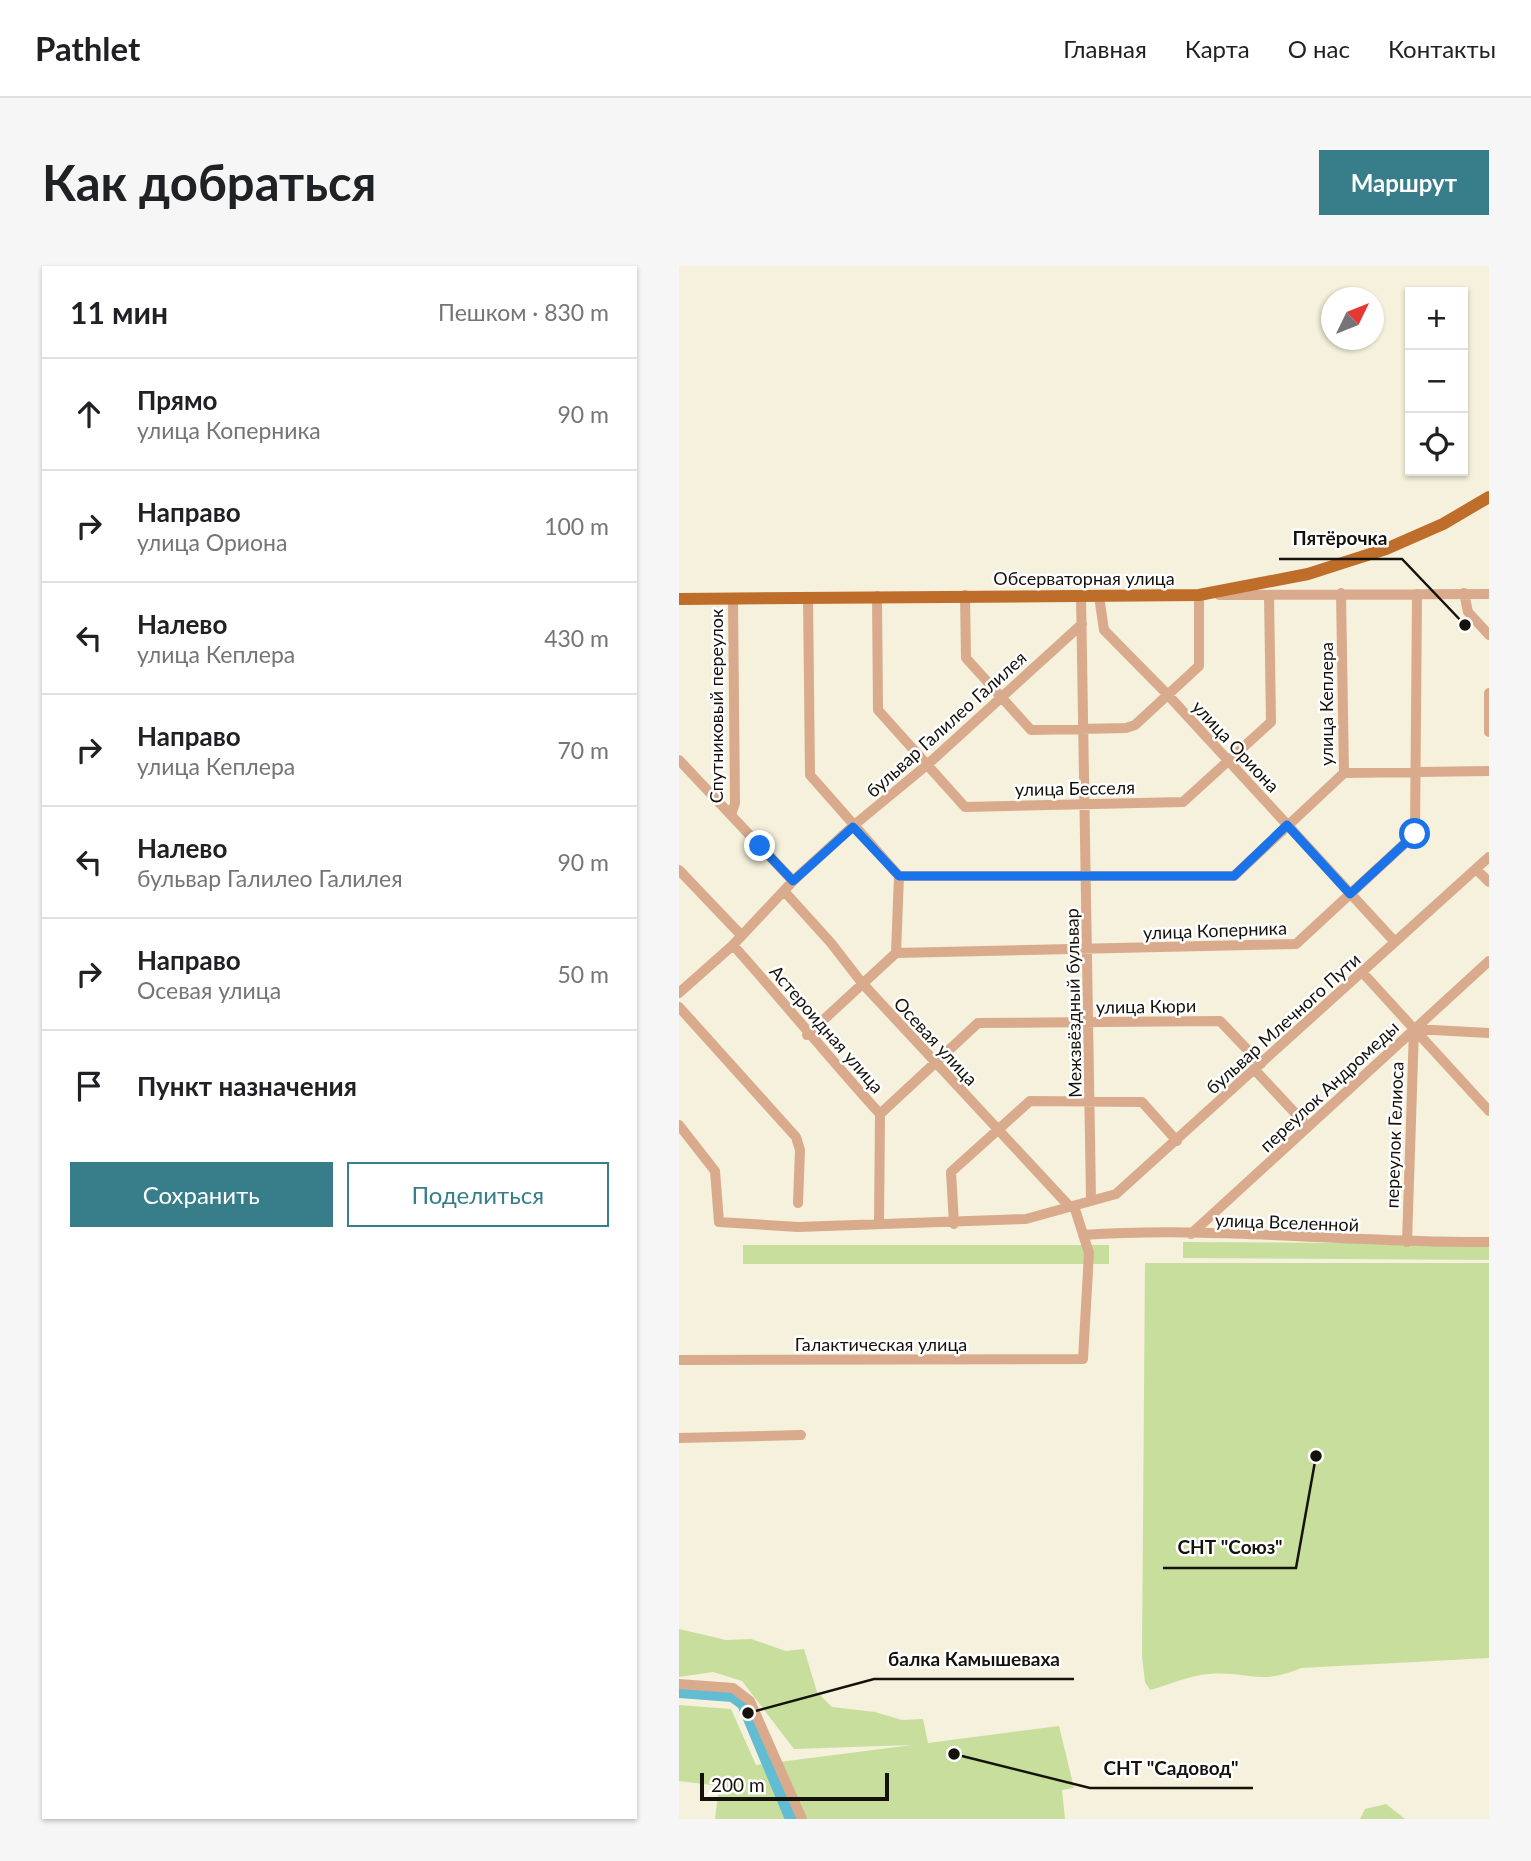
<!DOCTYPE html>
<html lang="ru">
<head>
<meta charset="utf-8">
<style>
	:root { --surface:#fff; --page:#f6f6f6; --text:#202124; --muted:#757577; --line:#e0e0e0; --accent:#377d8a }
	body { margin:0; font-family:Lato,sans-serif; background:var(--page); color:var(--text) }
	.controls { position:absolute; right:21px; top:21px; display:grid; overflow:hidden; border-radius:0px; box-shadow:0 2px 5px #0004 }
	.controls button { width:63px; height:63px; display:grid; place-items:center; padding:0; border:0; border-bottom:2px solid var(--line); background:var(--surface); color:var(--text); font:35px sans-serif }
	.compass { position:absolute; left:642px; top:21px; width:63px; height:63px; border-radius:50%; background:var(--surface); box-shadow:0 2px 5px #0004; rotate:47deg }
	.scale { position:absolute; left:21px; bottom:18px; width:189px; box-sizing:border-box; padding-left:7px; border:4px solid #14120b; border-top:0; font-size:19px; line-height:24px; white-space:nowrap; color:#14120b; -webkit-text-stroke:5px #fff; paint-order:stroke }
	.stop { position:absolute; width:21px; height:21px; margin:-16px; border:5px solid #1a73e8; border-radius:50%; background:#fff }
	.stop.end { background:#1a73e8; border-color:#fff; box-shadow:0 2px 7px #0008 }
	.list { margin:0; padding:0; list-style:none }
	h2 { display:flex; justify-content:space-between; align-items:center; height:91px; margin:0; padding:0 28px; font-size:30px }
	h2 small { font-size:23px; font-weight:400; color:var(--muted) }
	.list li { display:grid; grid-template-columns:46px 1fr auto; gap:21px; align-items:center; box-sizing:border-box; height:112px; padding:0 28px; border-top:2px solid var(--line) }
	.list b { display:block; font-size:26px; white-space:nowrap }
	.list p { margin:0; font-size:23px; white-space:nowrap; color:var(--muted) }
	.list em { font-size:23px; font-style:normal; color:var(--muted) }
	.actions { display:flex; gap:14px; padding:21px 28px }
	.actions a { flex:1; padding:16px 0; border:2px solid var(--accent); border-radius:0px; text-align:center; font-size:24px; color:var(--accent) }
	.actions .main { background:var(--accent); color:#fff }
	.icon { flex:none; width:38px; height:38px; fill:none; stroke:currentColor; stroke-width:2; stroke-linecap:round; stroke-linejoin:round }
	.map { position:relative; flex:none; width:810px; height:1553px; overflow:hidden; border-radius:0px }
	header { display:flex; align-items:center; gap:42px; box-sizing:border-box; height:98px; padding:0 35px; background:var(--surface); border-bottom:2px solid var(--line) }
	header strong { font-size:33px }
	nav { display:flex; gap:38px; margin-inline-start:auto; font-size:24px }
	.intro { display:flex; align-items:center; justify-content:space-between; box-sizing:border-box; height:168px; padding:0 42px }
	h1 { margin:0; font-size:49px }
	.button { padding:18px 32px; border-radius:0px; background:var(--accent); color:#fff; font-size:24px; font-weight:700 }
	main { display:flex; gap:42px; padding:0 42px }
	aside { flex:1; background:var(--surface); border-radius:0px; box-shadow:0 2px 5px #0004 }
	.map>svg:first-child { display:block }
	.green { fill:#c7de9d }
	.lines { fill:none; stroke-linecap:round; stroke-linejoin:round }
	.river { stroke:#62bdd2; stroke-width:12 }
	.minor { stroke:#d9ab8c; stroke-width:10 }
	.major { stroke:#be6d2b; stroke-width:12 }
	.route { stroke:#1a73e8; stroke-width:9 }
	.labels { text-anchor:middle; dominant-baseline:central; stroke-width:5; stroke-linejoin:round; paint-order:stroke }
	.street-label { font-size:18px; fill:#14120b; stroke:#fff }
	.leader { fill:none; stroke:#14120b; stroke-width:2.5 }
	.callout-dot { fill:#14120b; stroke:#fff; stroke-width:2.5 }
	.callout-label { font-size:19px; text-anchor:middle; font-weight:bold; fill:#14120b; stroke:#fff; stroke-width:5; stroke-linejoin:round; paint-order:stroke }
</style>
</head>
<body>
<header>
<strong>Pathlet</strong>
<nav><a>Главная</a><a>Карта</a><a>О нас</a><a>Контакты</a></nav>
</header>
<div class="intro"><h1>Как добраться</h1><a class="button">Маршрут</a></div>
<main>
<aside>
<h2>11 мин<small>Пешком · 830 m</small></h2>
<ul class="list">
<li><svg class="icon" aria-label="ahead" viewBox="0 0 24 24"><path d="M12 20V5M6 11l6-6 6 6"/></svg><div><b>Прямо</b><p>улица Коперника</p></div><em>90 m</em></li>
<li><svg class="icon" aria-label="right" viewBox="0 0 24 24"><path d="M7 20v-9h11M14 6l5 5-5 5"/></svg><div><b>Направо</b><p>улица Ориона</p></div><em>100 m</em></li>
<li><svg class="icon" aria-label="left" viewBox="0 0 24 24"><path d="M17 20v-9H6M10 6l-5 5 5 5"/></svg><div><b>Налево</b><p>улица Кеплера</p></div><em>430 m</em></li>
<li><svg class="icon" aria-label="right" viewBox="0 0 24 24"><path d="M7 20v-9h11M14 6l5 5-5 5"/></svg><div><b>Направо</b><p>улица Кеплера</p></div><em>70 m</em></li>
<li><svg class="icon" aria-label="left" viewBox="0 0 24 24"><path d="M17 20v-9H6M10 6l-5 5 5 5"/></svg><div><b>Налево</b><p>бульвар Галилео Галилея</p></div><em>90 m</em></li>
<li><svg class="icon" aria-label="right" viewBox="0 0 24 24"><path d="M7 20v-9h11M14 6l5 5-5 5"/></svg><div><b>Направо</b><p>Осевая улица</p></div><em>50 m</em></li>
<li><svg class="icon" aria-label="arrive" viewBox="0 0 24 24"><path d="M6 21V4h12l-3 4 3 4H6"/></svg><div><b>Пункт назначения</b></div></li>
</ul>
<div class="actions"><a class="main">Сохранить</a><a>Поделиться</a></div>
</aside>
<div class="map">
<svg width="810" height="1553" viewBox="0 0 810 1553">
	<rect width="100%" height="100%" fill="#f5f1dc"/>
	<path class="green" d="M504,976L810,978V994L504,992Z
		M64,979H430V998H64Z
		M466,997H810V1392L622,1402C580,1420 570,1405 530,1408C511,1409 490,1419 471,1424L466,1416L463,1390Z
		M0,1363L47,1374L72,1373L107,1385L125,1383L138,1426L153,1441L196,1446L223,1454L244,1453L249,1477L380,1460L395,1522L383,1524L386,1553H36L40,1520L0,1515V1439L52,1443L77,1499L233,1479L115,1483L63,1415L34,1406L0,1411Z
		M707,1538L726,1553H681L686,1543Z"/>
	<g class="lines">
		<path class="river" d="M0,1426L53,1430L64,1438L112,1553"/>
		<path class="minor" d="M785,327L789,346L810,369
			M286,329L287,392L352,464L447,462L456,459L520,400V329H525
			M540,329L810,328
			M198,330L199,444L286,541L504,536L592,456L590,329
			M402,330L412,933
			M420,330L425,364L489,429L716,676
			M129,331L131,509L220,610H555L665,507L662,327
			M810,427V466
			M0,494L114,615
			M665,507L810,505
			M52,549L56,537L54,332
			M797,603L810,616
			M0,604L62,669
			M105,625L152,677L183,717L391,941
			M54,679C104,735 151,793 201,848L200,957
			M217,687L220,610
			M683,706L810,845
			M0,727L54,679L114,615L174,560L248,499L403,358
			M0,741L117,871L121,884L119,937
			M128,769L217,687L617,678L736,568L738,328
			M576,804L629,861
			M201,848L299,757L541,755L582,798
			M0,859L36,905L40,956L119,961L347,953L437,928L810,591
			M275,958L272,906L351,835L463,836L498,875
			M512,968L810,695
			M404,969C537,960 676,977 810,976
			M728,976L735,763L810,767
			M0,1094L404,1093L410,987L395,940
			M0,1172L122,1169
			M0,1418L54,1422L71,1435L123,1553"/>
		<path class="major" d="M0,333L520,329L629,308L707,283L764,258L810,231"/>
	</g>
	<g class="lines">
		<path class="route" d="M81,580L114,615L174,561L220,610H555L608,559L671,628L736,568"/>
	</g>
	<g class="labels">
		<g class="street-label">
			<text x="405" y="312">Обсерваторная улица</text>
			<text transform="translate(647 438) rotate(-90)">улица Кеплера</text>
			<text transform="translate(37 440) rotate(-90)">Спутниковый переулок</text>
			<text transform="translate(267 458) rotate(-42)">бульвар Галилео Галилея</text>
			<text transform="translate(557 480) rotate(47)">улица Ориона</text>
			<text transform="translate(396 522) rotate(-1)">улица Бесселя</text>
			<text transform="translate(536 664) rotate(-2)">улица Коперника</text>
			<text transform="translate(394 737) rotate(-91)">Межзвёздный бульвар</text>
			<text transform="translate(467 740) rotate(-1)">улица Кюри</text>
			<text transform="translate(604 757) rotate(-42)">бульвар Млечного Пути</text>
			<text transform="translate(148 763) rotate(49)">Астероидная улица</text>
			<text transform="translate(257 775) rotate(47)">Осевая улица</text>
			<text transform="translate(650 820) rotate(-43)">переулок Андромеды</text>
			<text transform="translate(715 869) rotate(-88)">переулок Гелиоса</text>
			<text transform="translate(608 956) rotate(2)">улица Вселенной</text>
			<text x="202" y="1078">Галактическая улица</text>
		</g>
	</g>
	<path class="leader" d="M786 359L723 293H600M637 1190L617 1302H484M69 1447L195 1413H395M275 1488L411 1522H574"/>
	<g class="callout-dot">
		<circle cx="786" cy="359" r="7"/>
		<circle cx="637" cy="1190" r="7"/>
		<circle cx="69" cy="1447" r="7"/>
		<circle cx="275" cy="1488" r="7"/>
	</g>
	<g class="callout-label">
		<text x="661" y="279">Пятёрочка</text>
		<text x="551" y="1288">СНТ "Союз"</text>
		<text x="295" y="1400">балка Камышеваха</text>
		<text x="492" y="1509">СНТ "Садовод"</text>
	</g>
</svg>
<div class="controls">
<button>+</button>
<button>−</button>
<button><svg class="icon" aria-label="locate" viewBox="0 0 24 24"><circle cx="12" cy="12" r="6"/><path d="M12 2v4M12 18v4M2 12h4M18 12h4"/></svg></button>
</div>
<svg class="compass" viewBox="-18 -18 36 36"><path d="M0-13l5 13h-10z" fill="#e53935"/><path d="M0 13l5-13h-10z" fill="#757577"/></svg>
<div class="scale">200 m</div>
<div class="stop" style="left:736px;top:568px"></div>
<div class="stop end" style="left:81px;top:580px"></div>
</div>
</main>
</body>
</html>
